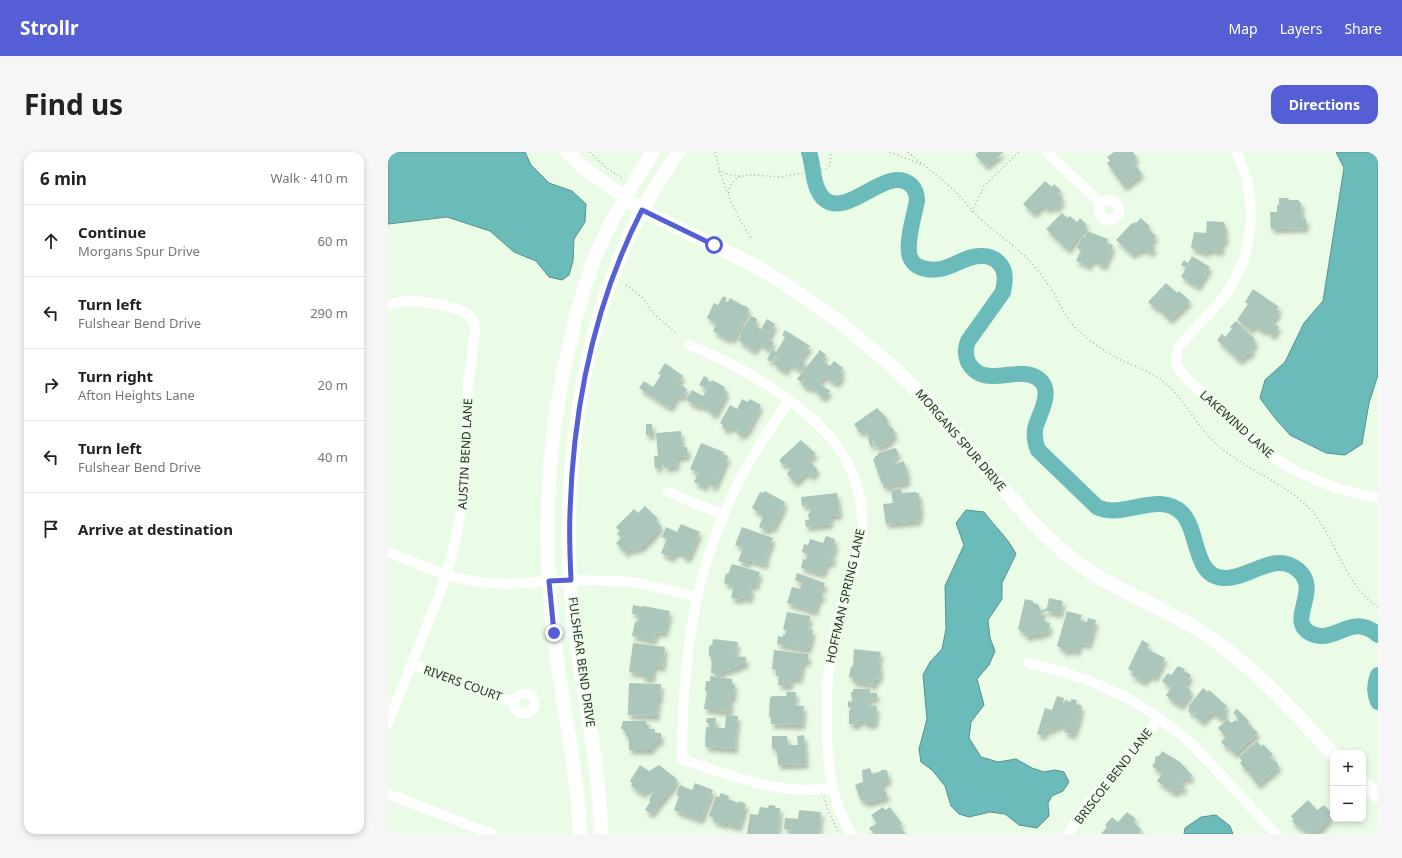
<!DOCTYPE html>
<html lang="en">
<head>
<meta charset="utf-8">
<style>
	:root { --surface:#fff; --page:#f6f6f6; --text:#222; --muted:#767676; --line:#e0e0e0; --accent:#545fd5 }
	body { margin:0; font-family:"Noto Sans",sans-serif; background:var(--page); color:var(--text) }
	.controls { position:absolute; right:12px; bottom:12px; display:grid; overflow:hidden; border-radius:8px; box-shadow:0 2px 6px #0003 }
	.controls button { width:36px; height:36px; display:grid; place-items:center; padding:0; border:0; border-bottom:1px solid var(--line); background:var(--surface); color:var(--text); font:20px sans-serif }
	.stop { position:absolute; width:12px; height:12px; margin:-9px; border:3px solid #545fd5; border-radius:50%; background:#fff }
	.stop.end { background:#545fd5; border-color:#fff; box-shadow:0 1px 4px #0008 }
	.list { margin:0; padding:0; list-style:none }
	h2 { display:flex; justify-content:space-between; align-items:center; height:52px; margin:0; padding:0 16px; font-size:17px }
	h2 small { font-size:13px; font-weight:400; color:var(--muted) }
	.list li { display:grid; grid-template-columns:26px 1fr auto; gap:12px; align-items:center; box-sizing:border-box; height:72px; padding:0 16px; border-top:1px solid var(--line) }
	.list b { display:block; font-size:15px; white-space:nowrap }
	.list p { margin:0; font-size:13px; white-space:nowrap; color:var(--muted) }
	.list em { font-size:13px; font-style:normal; color:var(--muted) }
	.icon { flex:none; width:22px; height:22px; fill:none; stroke:currentColor; stroke-width:2; stroke-linecap:round; stroke-linejoin:round }
	.map { position:relative; flex:none; width:990px; height:682px; overflow:hidden; border-radius:12px }
	header { display:flex; align-items:center; gap:24px; box-sizing:border-box; height:56px; padding:0 20px; background:var(--accent); color:#fff }
	header strong { font-size:19px }
	nav { display:flex; gap:22px; margin-inline-start:auto; font-size:14px }
	.intro { display:flex; align-items:center; justify-content:space-between; box-sizing:border-box; height:96px; padding:0 24px }
	h1 { margin:0; font-size:28px }
	.button { padding:10px 18px; border-radius:12px; background:var(--accent); color:#fff; font-size:14px; font-weight:700 }
	main { display:flex; gap:24px; padding:0 24px }
	aside { flex:1; background:var(--surface); border-radius:12px; box-shadow:0 2px 6px #0003 }
	.map>svg:first-child { display:block }
	.water { fill:#6abbb9; stroke:#57928e }
	.lines { fill:none; stroke-linecap:round; stroke-linejoin:round }
	.river { stroke:#6abbb9; stroke-width:16 }
	.building { fill:#abc6ba; filter:url(#shadow) }
	.path { stroke:#a6b5a3; stroke-width:1.5; stroke-dasharray:1 3; stroke-linecap:butt }
	.street { stroke:#fff; stroke-width:10 }
	.secondary { stroke:#fff; stroke-width:14 }
	.route { stroke:#545fd5; stroke-width:5 }
	.labels { text-anchor:middle; dominant-baseline:central; stroke-width:3; stroke-linejoin:round; paint-order:stroke }
	.street-label { font-size:12px; fill:#2a3128; stroke:#eafce6 }
</style>
</head>
<body>
<header>
<strong>Strollr</strong>
<nav><a>Map</a><a>Layers</a><a>Share</a></nav>
</header>
<div class="intro"><h1>Find us</h1><a class="button">Directions</a></div>
<main>
<aside>
<h2>6 min<small>Walk · 410 m</small></h2>
<ul class="list">
<li><svg class="icon" aria-label="ahead" viewBox="0 0 24 24"><path d="M12 20V5M6 11l6-6 6 6"/></svg><div><b>Continue</b><p>Morgans Spur Drive</p></div><em>60 m</em></li>
<li><svg class="icon" aria-label="left" viewBox="0 0 24 24"><path d="M17 20v-9H6M10 6l-5 5 5 5"/></svg><div><b>Turn left</b><p>Fulshear Bend Drive</p></div><em>290 m</em></li>
<li><svg class="icon" aria-label="right" viewBox="0 0 24 24"><path d="M7 20v-9h11M14 6l5 5-5 5"/></svg><div><b>Turn right</b><p>Afton Heights Lane</p></div><em>20 m</em></li>
<li><svg class="icon" aria-label="left" viewBox="0 0 24 24"><path d="M17 20v-9H6M10 6l-5 5 5 5"/></svg><div><b>Turn left</b><p>Fulshear Bend Drive</p></div><em>40 m</em></li>
<li><svg class="icon" aria-label="arrive" viewBox="0 0 24 24"><path d="M6 21V4h12l-3 4 3 4H6"/></svg><div><b>Arrive at destination</b></div></li>
</ul>
</aside>
<div class="map">
<svg width="990" height="682" viewBox="0 0 990 682">
	<defs>
		<filter id="shadow"><feDropShadow dx="2.5" dy="4.5" stdDeviation="2" flood-color="#0004"/></filter>
	</defs>
	<rect width="100%" height="100%" fill="#eafce6"/>
	<path class="water" d="M0,0H137L143,13L161,31L184,39L198,52L197,70L186,87L185,109L181,123L174,128L161,125L148,109L126,100L102,79L59,65L0,72Z
		M948,0H990V223L981,251L974,292L957,303L938,301L902,283L886,265L872,246L877,228L897,210L916,171L935,149L956,16Z
		M578,358L596,360C607,375 620,386 628,402L614,431V447L600,468L602,486L607,499L601,513L589,527L596,553L583,570L581,586L593,605L610,610L628,607L644,616L656,620L667,618L676,620L681,630L675,639L664,644L660,651L661,664L649,676L631,673L617,662L602,660L581,665L571,662L563,654L557,634L544,618L533,610L531,597L539,567L535,523L542,510L554,497L558,477L557,434L576,393L568,371Z
		M828,663L842,674L845,682H796L797,676L813,665Z"/>
	<g class="lines">
		<path class="river" d="M421,0C426,15 424,34 435,46C459,69 499,11 523,33C528,38 529,43 529,49C526,64 519,86 521,101C522,108 527,114 534,116C560,124 574,102 595,104C601,104 607,107 611,111C619,119 617,131 615,140L580,189C577,197 577,202 580,210C596,240 632,210 652,228C666,241 650,263 647,277C646,285 647,291 650,298L709,355C736,368 770,338 794,361C811,378 805,424 835,426C860,428 886,398 910,418C934,438 898,468 922,481C947,494 963,459 990,483
			M990,523C986,533 986,541 990,550"/>
	</g>
	<path class="building" d="M590,0H616L598,14L587,3Z
		M726,0H745L749,6L745,9L754,22L736,35L719,11L722,9L719,5Z
		M657,29L664,35L666,32L673,39L670,42L675,46L672,49L674,50L668,57L664,54L660,58L655,53L646,62L635,52Z
		M891,46H900L901,48H911V50H913L914,67L918,66V76L883,77L882,60H889V53H891Z
		M674,61L680,66L682,64L689,70L692,66L699,73L680,98L658,77Z
		M753,66L761,74V78L768,84L762,92L767,96L762,101L756,96L752,100L749,98L745,103L728,88L744,71L745,72L747,70L748,71Z
		M819,69L836,70L837,73V83L838,84L837,90L835,89L834,92L833,100L821,97L820,101L803,96L806,80L818,81Z
		M699,79L720,87L719,91L725,93L717,114L710,112V110L704,107L701,114L688,109L693,98L689,96L694,84L697,85Z
		M804,104L822,115L810,135L793,125L798,116L793,113L796,108L800,111Z
		M778,131L789,141L791,139L802,149L782,168L769,155L768,157L760,150Z
		M865,137L891,155L889,157L891,159L884,170L891,175L885,184L878,178L875,179L866,173L863,178L849,168L860,152L857,150Z
		M335,144L339,146L337,149L340,150L342,146L354,153L358,154L361,157L345,188L339,185L338,187L325,179L329,172L319,166L326,151L330,153Z
		M363,164L368,166L369,168L366,174L373,177L379,167L387,172L380,187L386,190L381,198L371,191L366,199L364,198L350,188L353,184L351,183Z
		M848,169L867,187L866,189L868,191L863,196L865,198L861,203H858L852,209L829,188L834,182L837,185L844,177L842,175Z
		M397,178L422,194L413,207L417,210L412,218L402,212L397,220L385,212L390,206L387,204L383,210L379,208L384,197L388,200L395,189L397,185L394,183Z
		M432,198L438,203L434,208L442,214L446,209L455,216L452,220L455,223L448,232L436,224L431,231L442,239L436,246L428,241L429,239L426,236L423,237L420,234L418,236L413,232L418,226L413,230L409,227Z
		M277,211L295,224L290,231L299,237L294,246L290,243L282,256L251,236L256,229L265,235L273,223L270,222Z
		M316,224L320,226V229L323,230L324,228L337,235L336,237L339,240L327,263L321,260L322,258L312,253L311,255L298,248L304,238L315,244L319,237L311,233Z
		M354,247L360,250L362,247L373,253L358,282L355,281L353,284L349,282L350,278L342,274L340,279L334,275L335,273L332,271L342,253L349,257Z
		M489,256L499,266V273L505,276L507,283L502,288V290L490,296L485,288L484,289L486,294L483,295L480,287L482,284L475,278L472,281L466,272Z
		M258,272H264L265,283H258Z
		M293,279L294,295H299L300,304L289,305V314L276,316V308H272V316H267L266,304H270L268,281Z
		M413,288L428,302L420,308L430,318L423,325L419,320L407,331L399,322L403,316L399,312L395,313L392,310V307Z
		M313,291L336,300L335,302L340,304L327,335L321,333L324,327L321,326L317,335L306,330L310,321L302,317Z
		M508,296L511,304L505,305L508,312L516,309L520,323H519L520,328H518L519,330L512,333L511,331L496,336L495,331L494,332L485,307L487,306V304L490,303V301Z
		M513,337L514,341L528,340V341H531L533,362H531V369L498,372L495,352L505,351L503,338Z
		M377,339L397,350L393,361L385,377L381,375L379,379L371,375L375,364L364,356L372,340L375,341Z
		M449,341L452,363L442,364L443,372L418,375L417,368H421L420,362L422,361L421,353L414,354L413,345Z
		M257,354L270,367L268,369L274,375L252,397L249,395L246,399L243,396L238,401L228,391L233,386L229,382L232,379L228,375L246,357L250,361Z
		M293,372L312,380L301,405L299,406L295,405V402L289,400L287,401L284,406L273,401L279,387L274,385L278,375L289,380Z
		M354,375L385,386L378,405L379,406L377,413L361,408L359,412L350,409L355,396L347,393Z
		M438,384L447,387L446,392L448,393L445,402L443,401L442,403L446,405L444,411L439,410L435,422L413,416L415,407L418,408L420,402L414,400L416,392L420,393L422,387L435,391Z
		M344,412L372,420L368,434L361,433L360,436L364,437L362,446L360,447L353,445L352,448L343,446L346,433L342,432V433L336,431L338,421L340,422Z
		M409,421L437,431L435,438L430,436L429,439L435,441L433,447L431,446L427,460L399,451L404,435L412,437L414,431L407,428Z
		M661,446L675,449L672,462L659,459L653,461L652,464H657L656,470L662,471L660,481L654,480L653,483H650L643,482V485L636,484L637,481L632,479V478L630,477L637,447L645,449V451L650,452L653,459L659,456Z
		M245,453L254,455L255,454L282,459L277,481L268,480L266,489L244,484L247,470L250,469L251,463L244,462Z
		M679,459L694,463L692,468L699,470L700,466L708,468L701,493L692,491L689,500L681,497L680,500L674,498V496L669,494Z
		M399,460L422,464L420,477L425,478L422,492L419,498L389,492L390,484L395,485V482L397,483L398,478H395Z
		M325,487L350,490L347,504L358,505L357,513H351V516H343V519L335,518V523L323,521L324,509H323V504H321V494L324,493Z
		M754,488L761,492L759,497L777,506L767,526L761,523L757,530L743,523L745,520L740,517Z
		M245,491L277,495L275,515L266,514L264,527L255,526V522L241,520Z
		M466,497L493,500L490,514H493L491,528L487,527V533L465,530V526L461,525L463,514L465,515Z
		M386,498L420,502V510L416,509L414,514L412,527L403,526L402,534L390,533L391,524H388V517H384Z
		M790,514L797,517L796,519L803,523L797,534L802,537L803,541L793,554L783,548L778,543L783,536L774,529L780,521L783,523Z
		M322,524L344,527V532L347,533L345,546H342L343,556L342,560L316,557L319,539H317L318,529H322Z
		M241,531L273,532L272,547H270L269,564L240,563Z
		M815,536L820,540L821,538L839,554L836,557L839,560L833,567L824,560L814,570L806,564L808,562L806,560L804,563L800,559L802,556L800,555Z
		M465,537H482V541H489V547L482,546L481,554H489L487,572H477L476,569L471,568V573L461,572V558H463V556L460,555V549L464,550L463,540H465Z
		M399,540H408L407,554H416L414,573L383,572V565H381L382,545H384V544H398Z
		M669,544L676,546L675,551L676,552L677,548L683,550V547L689,548L688,552L694,554L689,574L685,583L676,580L678,574L672,572L671,576L666,574L664,579L658,577L656,584L649,582L657,556L664,558Z
		M848,557L850,558L861,569L859,570L870,581L847,602L842,598L843,597L842,595L840,597L833,590L838,585L830,576L839,567L843,571L848,568L850,570L849,564L845,561Z
		M338,563L350,564L347,589H348L347,597L318,595L317,593L318,591H317L318,575H321V572L318,570L319,566H328L327,576H337Z
		M235,569H258L259,573H262L259,577H267V581H273V589H268V593H264V598H241V586L238,584L237,579L233,576Z
		M416,583L418,612L390,613L389,597H384V584H399L400,593H410L409,584Z
		M869,589L873,594L875,592L885,603L881,606L889,610L891,615L870,633L862,623L863,622L860,619L859,620L852,611L854,609L851,605Z
		M774,599L792,610L804,623L801,628L796,626L793,631L797,634L794,639L792,637L786,641L769,629L774,622L764,614L767,610V605L772,603Z
		M252,613L261,619L271,613L289,627L288,631L263,662L257,658L262,650L261,648L265,641L259,637L255,642L243,634L244,631L242,629Z
		M482,616L484,622L493,619V618H499L501,629L496,630L494,633L496,639L498,640L499,644L498,646L477,651V648L473,649L467,633L475,630L474,618Z
		M307,631L325,638L313,668L286,658L291,644L288,643L292,633L304,638Z
		M333,641L341,644L340,647L348,650L351,651V649L358,652L351,675L342,673L338,670V673L325,669L326,666L321,664L328,644L331,645Z
		M920,648L929,658L936,653L943,661L939,664L942,667L927,682H921L918,679L917,680L910,673L909,674L904,669L906,668L903,664Z
		M381,653L388,654L387,656H392L390,682H359L362,662L370,663L372,655L380,656Z
		M495,655L497,658L502,655L514,672L511,674L518,682H486L481,676L489,671L483,663Z
		M411,658L433,660L431,682H402L403,678L396,677L397,666L410,667Z
		M739,660L748,667L745,670L753,677L751,681L752,682H713L719,675L717,673L724,665L730,670Z"/>
	<g class="lines">
		<path class="path" d="M202,0L216,14L235,27
			M327,0C334,31 346,61 364,87
			M502,0L534,13
			M520,0C533,12 548,22 561,34C574,45 583,59 596,70C612,84 630,96 644,111C651,120 658,129 664,138C673,154 680,171 694,182C706,192 719,201 733,208C746,214 760,219 772,227C795,243 806,271 826,290C853,315 889,327 917,352C948,381 953,430 990,455
			M331,19L342,23L353,24L367,23L393,25L438,17C444,12 443,6 442,0
			M341,41C341,33 345,28 353,24
			M584,60L596,34L631,0
			M238,133L255,146L266,162L288,181
			M436,645L440,658L451,682"/>
		<path class="street" d="M658,0L713,51
			M848,0C871,45 867,102 837,143C823,162 805,177 790,196C786,207 788,215 796,224C812,239 828,254 845,269C859,283 874,298 891,309C922,328 955,340 990,346
			M711 58a10 10 0 1 1 20 0a10 10 0 1 1-20 0Z
			M0,153C8,151 16,149 24,149C35,149 67,155 76,160C83,164 87,170 87,178L80,232L77,325L74,356L62,411L55,433L0,571
			M301,193C347,210 420,253 449,294C466,317 476,346 474,376C472,408 458,439 449,469C438,512 437,555 440,598C441,611 441,625 445,637C449,653 455,668 463,682
			M401,249C381,278 360,308 346,340C331,372 316,412 309,446C298,499 294,553 294,607C334,621 374,636 416,638C426,638 435,636 444,635
			M280,340L336,363
			M0,400L58,423L90,430L121,432L183,428L230,429L252,431L309,445
			M640,511L675,520L704,530L740,546L771,566L803,591L888,682
			M24,512L112,546L126,549C132,537 147,540 147,554L143,560L135,562C129,560 126,556 126,549
			M0,642L104,682
			M680,682L698,654L771,566"/>
		<path class="secondary" d="M179,0L195,15L254,58L350,105L374,118L403,136L453,171L498,209L536,245L637,362C660,387 685,411 716,428C749,447 785,461 817,482C867,515 905,559 945,602
			M975,631L990,644
			M192,682C189,606 169,533 163,457C155,368 161,278 182,190C189,158 198,126 211,96C226,62 245,31 265,0
			M213,682C212,612 195,544 186,475C171,346 188,193 245,76C258,49 274,25 290,0"/>
	</g>
	<g class="lines">
		<path class="route" d="M166,481L161,429L183,428C182,406 181,383 182,361C185,256 206,152 254,58L326,93"/>
	</g>
	<g class="labels">
		<g class="street-label">
			<text transform="translate(849 272) rotate(42)">LAKEWIND LANE</text>
			<text transform="translate(573 288) rotate(49)">MORGANS SPUR DRIVE</text>
			<text transform="translate(77 302) rotate(-87)">AUSTIN BEND LANE</text>
			<text transform="translate(457 444) rotate(-77)">HOFFMAN SPRING LANE</text>
			<text transform="translate(194 510) rotate(82)">FULSHEAR BEND DRIVE</text>
			<text transform="translate(75 531) rotate(20)">RIVERS COURT</text>
			<text transform="translate(725 624) rotate(-52)">BRISCOE BEND LANE</text>
		</g>
	</g>
</svg>
<div class="controls">
<button>+</button>
<button>−</button>
</div>
<div class="stop" style="left:326px;top:93px"></div>
<div class="stop end" style="left:166px;top:481px"></div>
</div>
</main>
</body>
</html>
